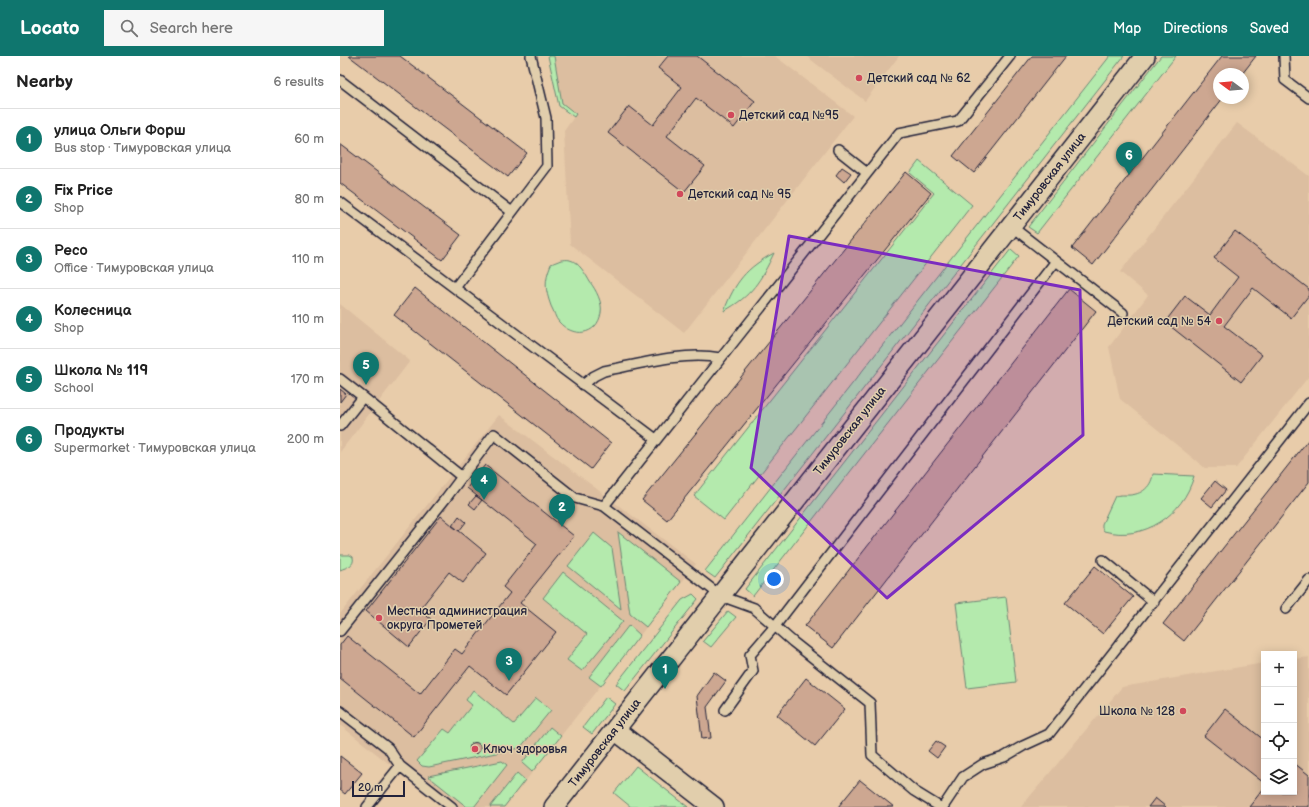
<!DOCTYPE html>
<html lang="en">
<head>
<meta charset="utf-8">
<style>
	:root { --surface:#fff; --page:#f6f6f6; --text:#222; --muted:#767676; --line:#e0e0e0; --accent:#0f766e }
	body { margin:0; font-family:"Balsamiq Sans",sans-serif; background:var(--page); color:var(--text) }
	.controls { position:absolute; right:12px; bottom:12px; display:grid; overflow:hidden; border-radius:0px; box-shadow:0 2px 10px #0003 }
	.controls button { width:36px; height:36px; display:grid; place-items:center; padding:0; border:0; border-bottom:1px solid var(--line); background:var(--surface); color:var(--text); font:20px sans-serif }
	.compass { position:absolute; left:873px; top:12px; width:36px; height:36px; border-radius:50%; background:var(--surface); box-shadow:0 2px 10px #0003; rotate:286deg }
	.scale { position:absolute; left:12px; bottom:10px; width:53px; box-sizing:border-box; padding-left:4px; border:2px solid #22223b; border-top:0; font-size:11px; line-height:14px; white-space:nowrap; color:#22223b; -webkit-text-stroke:3px #e1ceac; paint-order:stroke }
	.you { position:absolute; left:434px; top:523px; width:14px; height:14px; margin:-10px; border:3px solid #fff; border-radius:50%; background:#1a73e8; box-shadow:0 0 0 6px #1a73e833 }
	.badge { display:grid; place-items:center; width:26px; height:26px; border-radius:50%; background:var(--accent); color:#fff; font-size:13px; font-weight:700 }
	.pin { position:absolute; translate:-50% -33px; filter:drop-shadow(0 1px 2px #0008) }
	.pin::after { content:''; position:absolute; top:21px; width:14px; height:12px; background:inherit; clip-path:polygon(0 0,100% 0,50% 100%) }
	.list { margin:0; padding:0; list-style:none }
	h2 { display:flex; justify-content:space-between; align-items:center; height:52px; margin:0; padding:0 16px; font-size:17px }
	h2 small { font-size:13px; font-weight:400; color:var(--muted) }
	.list li { display:grid; grid-template-columns:26px 1fr auto; gap:12px; align-items:center; box-sizing:border-box; height:60px; padding:0 16px; border-top:1px solid var(--line) }
	.list b { display:block; font-size:15px; white-space:nowrap }
	.list p { margin:0; font-size:13px; white-space:nowrap; color:var(--muted) }
	.list em { font-size:13px; font-style:normal; color:var(--muted) }
	.icon { flex:none; width:22px; height:22px; fill:none; stroke:currentColor; stroke-width:2; stroke-linecap:round; stroke-linejoin:round }
	.map { position:relative; flex:none; width:969px; height:751px; overflow:hidden }
	header { display:flex; align-items:center; gap:24px; box-sizing:border-box; height:56px; padding:0 20px; background:var(--accent); color:#fff }
	header strong { font-size:19px }
	nav { display:flex; gap:22px; margin-inline-start:auto; font-size:14px }
	.search { width:280px; height:36px; background:var(--page); display:flex; align-items:center; gap:10px; box-sizing:border-box; padding:0 14px; border-radius:0px; color:var(--muted); font-size:15px }
	main { display:flex }
	aside { flex:1; background:var(--surface) }
	.map>svg:first-child { display:block }
	.built { fill:#dcbea0 }
	.green { fill:#b4eaad; stroke:#6b8674 }
	.building { fill:#cda791; stroke:#22223b }
	.lines { fill:none; stroke-linecap:round; stroke-linejoin:round }
	.service-casing { stroke:#22223b; stroke-width:12 }
	.minor-casing { stroke:#22223b; stroke-width:22 }
	.service { stroke:#e1ceac; stroke-width:9 }
	.minor { stroke:#e1ceac; stroke-width:19 }
	.marked { fill:#7b2cbf; fill-opacity:0.2; stroke:#7b2cbf; stroke-width:3; stroke-linejoin:round }
	.poi-dot { fill:#d1495b; stroke:#e1ceac; stroke-width:1.5 }
	.labels { text-anchor:middle; dominant-baseline:central; stroke-width:3; stroke-linejoin:round; paint-order:stroke }
	.poi-label { font-size:12px; fill:#22223b; stroke:#e1ceac; text-anchor:start }
	.street-label { font-size:12px; fill:#22223b; stroke:#e1ceac }
</style>
</head>
<body>
<header>
<strong>Locato</strong>
<div class="search"><svg class="icon" aria-label="search" viewBox="0 0 24 24"><circle cx="10" cy="10" r="6"/><path d="M15 15l6 6"/></svg>Search here</div>
<nav><a>Map</a><a>Directions</a><a>Saved</a></nav>
</header>
<main>
<aside>
<h2>Nearby<small>6 results</small></h2>
<ul class="list">
<li><span class="badge">1</span><div><b>улица Ольги Форш</b><p>Bus stop · Тимуровская улица</p></div><em>60 m</em></li>
<li><span class="badge">2</span><div><b>Fix Price</b><p>Shop</p></div><em>80 m</em></li>
<li><span class="badge">3</span><div><b>Ресо</b><p>Office · Тимуровская улица</p></div><em>110 m</em></li>
<li><span class="badge">4</span><div><b>Колесница</b><p>Shop</p></div><em>110 m</em></li>
<li><span class="badge">5</span><div><b>Школа № 119</b><p>School</p></div><em>170 m</em></li>
<li><span class="badge">6</span><div><b>Продукты</b><p>Supermarket · Тимуровская улица</p></div><em>200 m</em></li>
</ul>
</aside>
<div class="map">
<svg width="969" height="751" viewBox="0 0 969 751">
	<rect width="100%" height="100%" fill="#e8ccaa"/>
	<filter id="ink" filterUnits="userSpaceOnUse"><feTurbulence type="fractalNoise" baseFrequency=".025" numOctaves="2"/><feDisplacementMap in="SourceGraphic" scale="8" xChannelSelector="R" yChannelSelector="G"/><feConvolveMatrix kernelMatrix="1 2 1 2 8 2 1 2 1" color-interpolation-filters="sRGB"/></filter>
	<g filter="url(#ink)">
		<path class="built" d="M214,0H435L513,60L344,277L230,188L224,75L236,58L222,47Z
			M466,0H559L525,45Z
			M897,67L969,120V320L896,412H865L780,343L769,291L808,239L780,216Z
			M0,248L70,305L0,396Z
			M159,359L356,508L165,751H104L0,669V558Z
			M969,601V751H681L782,631L924,607V736H954V603Z"/>
		<path class="green" d="M208,0H214L222,47L236,58L234,61L219,50Z
			M770,0H784L375,522L365,515Z
			M821,0H836L697,177L688,171Z
			M579,105L632,149L384,464L354,440L594,137L570,117Z
			M671,193L679,200L413,540L405,533Z
			M434,197C421,224 412,240 384,255C395,226 406,212 434,197Z
			M221,204C224,204 227,203 230,204C239,206 246,219 250,226C256,234 263,247 261,257C257,280 233,282 219,266C215,262 214,255 211,250C205,233 204,225 211,208Z
			M813,418L854,420C843,459 804,486 764,475L762,472V468L775,440C779,439 781,439 785,439C799,440 811,433 813,418Z
			M278,476L341,526L306,571L290,558Z
			M254,477L272,492L281,553L228,510Z
			M0,499H10L13,501C15,510 7,511 0,514Z
			M223,516L283,565L242,615L227,604L247,578L203,542Z
			M353,538L358,543L285,635L276,628L342,544Z
			M666,541L676,626L627,632L616,547Z
			M388,555L396,561L371,591L363,585Z
			M289,569L300,579L261,630L249,621Z
			M133,634L174,668L196,642L211,654L180,692L89,711L82,710L77,705L104,673L110,677L132,649L126,644Z
			M266,641L275,648L252,678L243,671Z
			M210,671L221,680L192,716L182,707Z
			M162,705L167,709L134,751H127L88,720Z
			M296,710L348,751H291L274,737Z
			M177,717L185,724L164,751H150Z"/>
		<path class="building" d="M9,0H60L187,97L168,121Z
			M328,0H357L415,45L394,72L356,42L327,80L365,110L344,136L268,77L289,50L313,69L342,31L318,12Z
			M692,0H726L634,117L613,100Z
			M882,0H916L902,18H879V42H883L753,209L732,192Z
			M0,88L121,179L102,204L0,127Z
			M502,111L511,117L504,126L496,119Z
			M566,116L591,137L327,464L302,444Z
			M895,175L969,233V239L951,262L913,232L884,270L922,299L901,326L825,266L845,240L870,259L898,221L874,202Z
			M75,232L271,387L251,413L54,259Z
			M729,233L756,255L493,592L465,570Z
			M0,333L6,338L0,346Z
			M969,383V426L844,585L823,568Z
			M145,409L234,480L180,547L216,576L166,639L130,610L74,681L0,622V589L7,580L80,638L115,593L122,598L170,537L163,531L197,488L127,432Z
			M875,425L886,434L872,451L861,442Z
			M136,440L142,444L135,453L129,448Z
			M101,460L146,497L123,527L109,516L79,554L91,563L69,591L26,555Z
			M119,460L126,466L119,475L112,470Z
			M755,510L793,541L763,578L725,547Z
			M374,616L386,625L367,651L371,682L362,683L357,640Z
			M466,622L505,653L475,690L437,659Z
			M885,653L924,684V727L864,680Z
			M596,685L605,691L597,702L588,695Z
			M129.5 692a5.5 5.5 0 1 1 11 0a5.5 5.5 0 1 1-11 0Z
			M0,700L22,717L5,738L0,734Z
			M954,707L969,719V751H955L953,749L951,751H909L924,732V736H954Z
			M520,724L554,751H498Z
			M815,742L826,751H808Z"/>
		<g class="lines">
			<g class="service-casing">
				<path id="service" d="M944,0L945,24L969,42
					M0,24L172,156
					M498,94L527,117
					M0,146L316,383
					M671,170L783,257
					M115,232L207,110L206,62L191,0
					M0,323L23,341L0,370
					M243,329L254,320L264,315C300,308 345,295 380,302
					M23,341L122,421
					M264,450L381,540L414,552L453,586L530,647L532,699L574,735L600,751
					M763,504L814,546
					M946,553L969,524
					M0,575L106,442L154,378L235,442L264,450L559,77L618,65L670,0
					M385,654L413,615L410,599L435,570L716,205
					M0,655L48,692L60,710L112,751
					M27,751L60,710
					M603,751L623,721L643,708L664,701L683,690L709,678L969,347"/>
			</g>
			<g class="minor-casing">
				<path id="minor" d="M275,674L374,751
					M214,751L805,0"/>
			</g>
			<use href="#service" class="service"/>
			<use href="#minor" class="minor"/>
		</g>
	</g>
	<path class="marked" d="M449,180L740,234L743,379L547,542L411,412Z"/>
	<g class="poi-dot">
		<circle cx="519" cy="22" r="4"/>
		<circle cx="391" cy="59" r="4"/>
		<circle cx="340" cy="138" r="4"/>
		<circle cx="879" cy="265" r="4"/>
		<circle cx="39" cy="562" r="4"/>
		<circle cx="843" cy="655" r="4"/>
		<circle cx="135" cy="693" r="4"/>
	</g>
	<g class="labels">
		<g class="poi-label">
			<text x="527" y="22">Детский сад № 62</text>
			<text x="399" y="59">Детский сад №95</text>
			<text x="348" y="138">Детский сад № 95</text>
			<text x="871" y="265" text-anchor="end">Детский сад № 54</text>
			<text x="47" y="555">Местная администрация<tspan x="47" dy="14">округа Прометей</tspan></text>
			<text x="835" y="655" text-anchor="end">Школа № 128</text>
			<text x="143" y="693">Ключ здоровья</text>
		</g>
		<g class="street-label">
			<text transform="translate(710 121) rotate(-52)">Тимуровская улица</text>
			<text transform="translate(510 375) rotate(-52)">Тимуровская улица</text>
			<text transform="translate(265 687) rotate(-52)">Тимуровская улица</text>
		</g>
	</g>
</svg>
<div class="controls">
<button>+</button>
<button>−</button>
<button><svg class="icon" aria-label="locate" viewBox="0 0 24 24"><circle cx="12" cy="12" r="6"/><path d="M12 2v4M12 18v4M2 12h4M18 12h4"/></svg></button>
<button><svg class="icon" aria-label="layers" viewBox="0 0 24 24"><path d="M12 4l9 5-9 5-9-5zM3 14l9 5 9-5"/></svg></button>
</div>
<svg class="compass" viewBox="-18 -18 36 36"><path d="M0-13l5 13h-10z" fill="#e53935"/><path d="M0 13l5-13h-10z" fill="#767676"/></svg>
<div class="scale">20 m</div>
<div class="you"></div>
<div class="pin badge" style="left:325px;top:633px">1</div>
<div class="pin badge" style="left:222px;top:471px">2</div>
<div class="pin badge" style="left:169px;top:625px">3</div>
<div class="pin badge" style="left:144px;top:444px">4</div>
<div class="pin badge" style="left:26px;top:329px">5</div>
<div class="pin badge" style="left:789px;top:119px">6</div>
</div>
</main>
</body>
</html>
